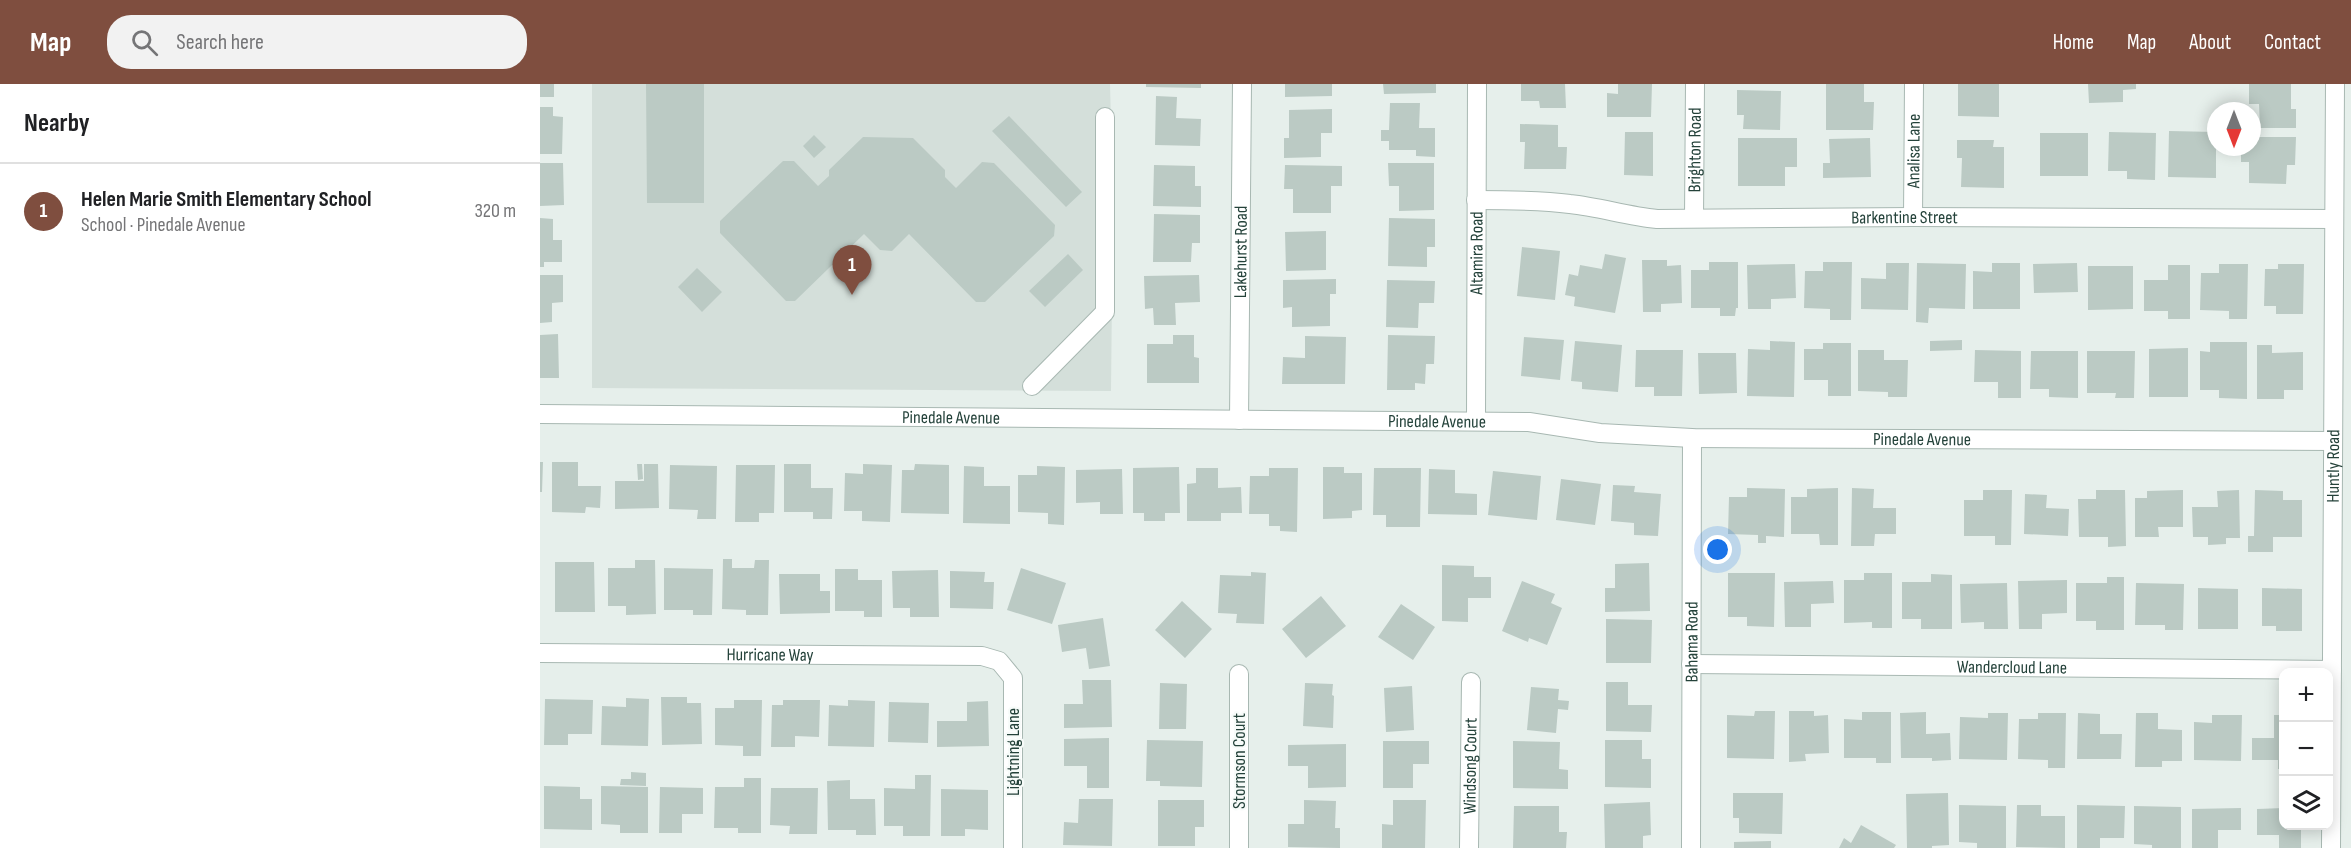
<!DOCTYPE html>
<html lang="en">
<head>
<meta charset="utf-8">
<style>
	:root { --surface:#fff; --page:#f2f2f2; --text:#202124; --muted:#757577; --line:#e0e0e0; --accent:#7f4e3f }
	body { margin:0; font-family:"Sofia Sans Condensed",sans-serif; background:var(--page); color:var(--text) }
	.controls { position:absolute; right:18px; bottom:18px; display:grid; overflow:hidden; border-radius:12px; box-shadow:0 3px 15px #0003 }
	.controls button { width:54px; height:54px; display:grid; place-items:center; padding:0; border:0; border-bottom:2px solid var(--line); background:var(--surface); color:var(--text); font:30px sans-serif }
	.compass { position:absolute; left:1667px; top:18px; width:54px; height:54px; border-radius:50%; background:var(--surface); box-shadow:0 3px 15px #0003; rotate:180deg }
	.you { position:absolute; left:1178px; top:466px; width:21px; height:21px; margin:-15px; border:4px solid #fff; border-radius:50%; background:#1a73e8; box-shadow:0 0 0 9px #1a73e833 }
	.badge { display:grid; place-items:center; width:39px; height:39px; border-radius:50%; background:var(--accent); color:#fff; font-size:20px; font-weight:700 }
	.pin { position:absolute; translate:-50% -50px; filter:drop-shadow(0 2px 3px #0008) }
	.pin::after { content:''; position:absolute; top:32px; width:21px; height:18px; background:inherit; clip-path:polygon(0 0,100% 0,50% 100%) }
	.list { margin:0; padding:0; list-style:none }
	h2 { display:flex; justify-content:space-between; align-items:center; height:78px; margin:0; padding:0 24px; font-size:26px }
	h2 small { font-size:20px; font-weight:400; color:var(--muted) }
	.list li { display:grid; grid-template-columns:39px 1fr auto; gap:18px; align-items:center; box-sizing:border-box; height:96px; padding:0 24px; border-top:2px solid var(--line) }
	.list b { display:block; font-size:22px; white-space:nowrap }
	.list p { margin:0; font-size:20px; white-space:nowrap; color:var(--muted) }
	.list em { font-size:20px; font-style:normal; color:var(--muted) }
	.icon { flex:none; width:33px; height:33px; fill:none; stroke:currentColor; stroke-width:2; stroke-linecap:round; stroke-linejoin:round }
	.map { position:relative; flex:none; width:1811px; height:764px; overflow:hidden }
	header { display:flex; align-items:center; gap:36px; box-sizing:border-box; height:84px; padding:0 30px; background:var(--accent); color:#fff }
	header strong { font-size:28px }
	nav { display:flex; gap:33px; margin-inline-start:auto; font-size:21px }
	.search { width:420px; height:54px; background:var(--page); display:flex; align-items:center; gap:15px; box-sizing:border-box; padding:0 21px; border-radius:24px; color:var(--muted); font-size:22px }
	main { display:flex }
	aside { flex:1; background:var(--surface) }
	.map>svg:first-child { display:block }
	.built { fill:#d4dfda }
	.building { fill:#bbcac4 }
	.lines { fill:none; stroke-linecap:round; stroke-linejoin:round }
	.minor-casing { stroke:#a8b8b2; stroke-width:20 }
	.minor { stroke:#fff; stroke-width:18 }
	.labels { text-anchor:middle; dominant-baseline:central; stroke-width:4.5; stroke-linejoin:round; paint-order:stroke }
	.street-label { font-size:18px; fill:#24423a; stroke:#f7fbf9 }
</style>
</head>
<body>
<header>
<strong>Map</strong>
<div class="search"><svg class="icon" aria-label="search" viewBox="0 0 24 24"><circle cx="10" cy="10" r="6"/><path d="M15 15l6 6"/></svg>Search here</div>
<nav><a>Home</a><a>Map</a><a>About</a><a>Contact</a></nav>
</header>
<main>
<aside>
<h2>Nearby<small></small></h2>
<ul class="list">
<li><span class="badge">1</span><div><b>Helen Marie Smith Elementary School</b><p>School · Pinedale Avenue</p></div><em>320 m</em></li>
</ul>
</aside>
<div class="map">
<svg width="1811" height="764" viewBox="0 0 1811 764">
	<rect width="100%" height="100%" fill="#e6efeb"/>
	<path class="built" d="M52,0H570L573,118L571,307L52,304Z"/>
	<path class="building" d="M0,0H14V13H0Z
		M106,0H164V119H107Z
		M606,0H661V4L606,3Z
		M745,0H792V12L745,13Z
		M843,0H896V9L844,10Z
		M981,0H1025L1026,24H1000L999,17H981Z
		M1078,0H1112L1111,33H1067V9L1078,10Z
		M1286,0H1324V18H1334L1333,46H1286Z
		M1418,0H1459V33L1418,32Z
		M1548,0H1596V5L1583,6V18L1549,19Z
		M1709,0H1751V25H1756V44H1720L1719,20H1709Z
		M1197,6L1241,7L1240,46L1203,45L1204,31H1197Z
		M616,12L637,13L636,34L661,35L660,62L615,61Z
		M850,19H880L879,44H895V73L876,72V66H849V57H841V46H849Z
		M0,23H13V32L23,33L22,70H0Z
		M792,25V49H781V73L744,74V54H749V26Z
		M469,32L542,108L526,123L452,47Z
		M980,40L1018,41V63H1027L1026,85H984L985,58H980Z
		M1629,47L1676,48V94L1628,93Z
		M1085,48H1113V92L1084,91Z
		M1569,48L1616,49L1615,96L1587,95V87H1568Z
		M1500,49H1548V92H1500Z
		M274,51L286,63L274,74L263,62Z
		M323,53L373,54L405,86V93L416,104L442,78L454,79L515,141L514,152L445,218H436L369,150L352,167L340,166L324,150L255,217H246L180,149V137L243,77H254L278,102L289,92V86Z
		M1712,53H1756L1755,81H1747L1746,100L1709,99V78H1701V63H1712Z
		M1198,54H1257V83H1245V102H1198Z
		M1330,54L1331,93L1283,94V79H1290L1289,55Z
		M1417,56H1454L1453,63H1464V104L1421,103L1422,74H1417Z
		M0,79H23L24,121L0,122Z
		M848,79H894V126L859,127V102H849Z
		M614,81L655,82V102H661V123L613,122Z
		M745,81L802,82V102H791V129H753V105H744Z
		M614,130L660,131V159H652L651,178H613Z
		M0,134L13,135V156H22V178H4V183H0Z
		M849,134L895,135V163H887V183L848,182Z
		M786,147V186L746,187L745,148Z
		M982,163L1020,167L1015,216L977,212Z
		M528,170L543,186L505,223L489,207Z
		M1065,170L1086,174L1075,229L1034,222L1035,213L1025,211L1029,190L1038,192L1040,181L1062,185Z
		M1102,176H1127V182L1141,181L1142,219L1121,220V228H1103Z
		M1169,178H1198V224H1196L1195,232H1180V224H1151V186H1169Z
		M1283,178H1312L1311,236H1290V225L1264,224L1265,187H1283Z
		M1346,179H1369L1368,226L1321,225V194L1346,195Z
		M1377,179L1426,180L1425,225L1389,224L1388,239L1376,238Z
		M1452,179H1480V225H1433V187L1452,188Z
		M1537,179L1538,208L1494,209L1493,180Z
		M1255,180L1256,214L1231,215V225H1208L1207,181Z
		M1679,180H1708L1707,235H1689V227L1660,226L1661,189H1679Z
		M1738,180H1764L1763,230H1736V222H1724L1725,185H1738Z
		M1628,181H1650V235H1628V227H1604V196H1628Z
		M1548,182H1593V225L1548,226Z
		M157,184L182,208L162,228L138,203Z
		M0,191H23V218L12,219V238L0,239Z
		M659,191L660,218L635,219L636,241H614L613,224L605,225L604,192Z
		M796,195V210H790V242L752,243V223L743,224V196Z
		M847,196L895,197L894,219H879L878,244L846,243Z
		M18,250L19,294H0V251Z
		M633,251H654V273L659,274V299H607V260H633Z
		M848,251L895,252L894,280H886L885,300L875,299V306H847Z
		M765,252L806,253L805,300H742L743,273L765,274Z
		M984,253L1024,256L1020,296L981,292Z
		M1422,256V266L1390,267V257Z
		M1035,257L1082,261L1078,308L1042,305V298L1031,297Z
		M1230,257L1255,258L1254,313L1207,312L1208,265L1230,266Z
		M1670,258H1707V315L1679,314V306H1660V267L1670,268Z
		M1283,259H1311V312H1288V296H1264V265H1283Z
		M1717,261H1732V269L1763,268V306H1744V315H1717Z
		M1648,264V313H1609V265Z
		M1096,266H1143L1142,312H1114V303H1095Z
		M1318,266H1344V276H1368L1367,313H1348V308L1318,307Z
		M1435,266L1481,267V314H1458V298H1434Z
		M1491,267H1538V314L1509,313V305H1490Z
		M1547,267H1595L1594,314H1575L1576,309H1547Z
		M1158,269H1196L1197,309L1159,310Z
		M0,378H3L2,408H0Z
		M12,378H38V402H61L60,424L46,423L45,429L12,428Z
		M97,380H102L103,395L98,396Z
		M104,380H118L119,424L75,425V397H104Z
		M244,380H271V404H293L292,435H273V428H244Z
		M323,380L352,381L350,438L322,437V427H304L305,389L323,390Z
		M375,380L409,381V430L361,429L362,386H374Z
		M130,381L177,382L176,435H157L158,426L129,425Z
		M196,381H235L234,429H219V438H195Z
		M424,382L444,383V402H470V440L423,439Z
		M497,382L525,383L524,441L508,440V429L478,428V391H497Z
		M639,383L640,429H625V437H604V429H593V384Z
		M783,383H804V389H822V426L812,427V434L783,435Z
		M656,384H678V404L701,403L702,429H681V437H647V400L656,399Z
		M729,384H758L757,448L740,447V442H729V430H709L710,392H729Z
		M834,384H881L880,443H846V431H833Z
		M582,385L583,430H560V418L536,419V386Z
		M889,385L915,386V409L937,410V431L888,430Z
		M953,387L1001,392L997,436L948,431Z
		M1021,395L1061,400L1055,441L1016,436Z
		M1073,401L1095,402L1094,408L1121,410L1118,452L1094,451V439L1071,437Z
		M1207,404L1245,405L1244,453L1226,452V459H1218V451L1188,450L1189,413H1207Z
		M1298,404V461H1280L1279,450H1251V413H1267V405Z
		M1312,404L1334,405L1333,424H1356V450H1335L1334,462H1311Z
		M1443,406H1472L1471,461H1455V452H1424V416H1443Z
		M1556,406H1585L1586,462L1568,463V453H1539L1538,415H1556Z
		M1643,406V443H1618L1619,453H1595V414H1607V407Z
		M1699,406L1700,454H1686V460L1668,461V453H1653L1652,423H1678L1677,407Z
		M1715,406L1743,407V416H1762V453H1733V468H1708V452H1714Z
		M1485,410L1507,411L1506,424L1529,425L1528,452L1484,450Z
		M183,475H192V484H214L215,476H229L228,531H206V526L182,525Z
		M95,476H115L116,530L86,531V522H68V484H95Z
		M15,478H54L55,528H15Z
		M1109,479L1110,527L1065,528V504H1075V480Z
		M902,481L934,482V493H951V514H928V538L902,537Z
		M124,484L173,485L172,531H153V526H124Z
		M481,484L526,499L512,540L467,526Z
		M295,485H318V496H342V533H324V527H295Z
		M398,486L399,533H370V524H353L352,487Z
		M410,487L445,488L444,498H454L453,525L410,524Z
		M711,488L726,489L724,540L696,539L697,530L678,529L680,491L711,492Z
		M1188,489H1235L1234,543L1207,542V533H1188Z
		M1324,489H1352V544H1332V538L1304,539V496H1324Z
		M239,490H280V507H290V529L240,530Z
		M1391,490L1412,491V545H1381V535H1362V498H1391Z
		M1567,493H1584V546H1556V537H1536V499H1567Z
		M1527,496V529L1502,530V545H1479L1478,497Z
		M982,497L1015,510L1011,519L1022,524L1007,561L989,554L988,558L962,547Z
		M1293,497L1294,519L1271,520V543H1245L1244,498Z
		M1467,499L1468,545H1444V538L1421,539L1420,500Z
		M1596,499L1644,500L1643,546H1625V541H1595Z
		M1658,504L1698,505V545H1658Z
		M1722,504L1762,505V547H1736V542H1722Z
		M781,512L806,542L766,574L742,545Z
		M642,517L672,545L645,574L615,546Z
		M861,520L895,543L873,576L838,553Z
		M563,534L570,582L549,585L546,564L522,568L518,541Z
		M1066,535L1112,536L1111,579H1066Z
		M542,596H571L572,643L524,644V620H543Z
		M1066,598H1088V621H1112L1111,648L1066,647Z
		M620,599L647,600L646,645H619Z
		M765,599L793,600L792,611L794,612L793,644L763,642Z
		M872,602L874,646L846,648L844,604Z
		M991,603L1019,605L1018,616L1029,617L1028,626L1018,625L1016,649L987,646Z
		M121,613H147V619H161L162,660L122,661Z
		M86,614L109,615L108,662L61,661L62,622L86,623Z
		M5,615L53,616L52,650H28V661H4Z
		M194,616H222L221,672H203V662L175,661V624H194Z
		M243,616H280L279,653L255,652V663H231L232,621H243Z
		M308,616L335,617L334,663L288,662L289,621L308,622Z
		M448,617L449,662L397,663V637H427V618Z
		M349,618L389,619L388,659L348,658Z
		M1215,627H1235L1234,675L1187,674V631L1214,632Z
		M1249,627H1274V632L1288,631L1289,669L1265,670L1266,677L1249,678Z
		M1322,628H1351V679H1336V674H1304V635L1322,636Z
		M1386,628V650L1410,649L1411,676L1392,677V674H1361L1360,629Z
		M1448,629H1468L1467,676L1419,675L1420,633L1448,634Z
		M1498,629H1526L1525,684H1508V676L1478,675L1479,635H1498Z
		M1538,629L1560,630V650H1582L1581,675H1537Z
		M1596,629H1618V645L1642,646V677H1622V683H1595Z
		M1672,631H1702L1701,677L1654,676V638L1672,639Z
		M1734,631H1744V685H1738V676H1712V654H1734Z
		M569,654V704H547V682H524V655Z
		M607,656L663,657L662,703L620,702V697H606Z
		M1065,656H1102V675H1111V704L1065,703Z
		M843,657H889V680H873V704H843Z
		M973,657L1020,658L1019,685L1028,686V705L973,704Z
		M806,660V703L768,704V682H748V661Z
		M91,688L106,689V702L80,701L81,695H91Z
		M375,691H391L390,752H363V742H344V704L375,705Z
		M204,694H221V749H198V744H174L175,703H204Z
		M310,696V715H335L336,751H316V746H288L287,697Z
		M4,702L40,703V715H52V746L4,745Z
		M61,702L108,703V749H80V741L61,740Z
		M120,703L163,704V730H142V749H119Z
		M231,704H278L277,750H249L250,742L230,741Z
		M401,705L448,706V746L425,745V752H401Z
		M1193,709H1243L1242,750L1199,749V734H1193Z
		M1408,709L1409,761L1392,762V764H1367L1366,710Z
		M539,715H573L572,762L523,761L524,738L538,739Z
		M618,716H664V743H655V762H618Z
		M764,716L796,717L795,744H800V764L748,763V740H764Z
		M853,716H886L885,764H842V740L853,741Z
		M1110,718L1111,751L1103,752V764H1065L1064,720Z
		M1419,721L1466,722V764H1437V759L1419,758Z
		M1477,721H1501V732H1525V764L1476,763Z
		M1537,721L1585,722L1584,754H1560V764H1537Z
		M974,722H1019V748H1027L1026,764H973Z
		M1594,722L1641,723V764H1612V761L1594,760Z
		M1701,724V746H1678V764H1652V725Z
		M1744,724V742H1761V764H1739V751H1717V725Z
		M1321,741L1356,761L1354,764H1299L1304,754L1311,759Z
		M1231,757V764H1194V758Z"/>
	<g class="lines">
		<g class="minor-casing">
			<g id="minor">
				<path id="s1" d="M936,116C967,116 999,116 1030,120C1059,123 1087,132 1117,135L1373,133L1794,135"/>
				<path id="s2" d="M1373,133L1374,0"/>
				<path id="s3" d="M1154,134L1155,0"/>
				<path d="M492,302L565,228V33"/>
				<path id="s4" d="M0,330L989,338L1060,349L1152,354L1793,357"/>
				<path id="s5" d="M699,336L702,0"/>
				<path id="s6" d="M936,337L937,0"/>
				<path id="s7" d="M0,569L442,572L459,577L473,594V764"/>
				<path id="s8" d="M1151,580L1792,586"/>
				<path d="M699,590V764"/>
				<path id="s9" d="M929,764L931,598"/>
				<path id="s10" d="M1151,764L1152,354"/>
				<path id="s11" d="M1791,764L1795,0"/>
			</g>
		</g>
		<use href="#minor" class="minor"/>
	</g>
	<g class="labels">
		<g class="street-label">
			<text stroke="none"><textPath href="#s3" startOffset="68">Brighton Road</textPath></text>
			<text stroke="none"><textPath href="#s2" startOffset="66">Analisa Lane</textPath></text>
			<text stroke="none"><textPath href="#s1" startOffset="430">Barkentine Street</textPath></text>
			<text stroke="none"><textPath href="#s5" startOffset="168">Lakehurst Road</textPath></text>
			<text stroke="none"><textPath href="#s6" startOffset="168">Altamira Road</textPath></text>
			<text stroke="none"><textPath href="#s4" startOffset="411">Pinedale Avenue</textPath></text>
			<text stroke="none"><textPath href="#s4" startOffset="897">Pinedale Avenue</textPath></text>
			<text stroke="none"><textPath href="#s4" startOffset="1383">Pinedale Avenue</textPath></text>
			<text stroke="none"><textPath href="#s11" startOffset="382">Huntly Road</textPath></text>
			<text stroke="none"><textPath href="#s10" startOffset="206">Bahama Road</textPath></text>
			<text stroke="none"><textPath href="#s7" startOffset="230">Hurricane Way</textPath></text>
			<text stroke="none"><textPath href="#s8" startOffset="321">Wandercloud Lane</textPath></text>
			<text transform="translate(473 668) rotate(-90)">Lightning Lane</text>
			<text transform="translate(699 677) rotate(-90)">Stormson Court</text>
			<text stroke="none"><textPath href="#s9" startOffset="82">Windsong Court</textPath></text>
		</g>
	</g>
</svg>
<div class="controls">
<button>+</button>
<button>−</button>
<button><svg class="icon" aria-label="layers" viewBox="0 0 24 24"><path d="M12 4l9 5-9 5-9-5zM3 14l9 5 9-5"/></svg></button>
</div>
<svg class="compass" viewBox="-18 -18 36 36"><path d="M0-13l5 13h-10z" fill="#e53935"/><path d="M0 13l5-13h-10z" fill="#757577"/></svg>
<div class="you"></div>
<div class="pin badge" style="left:312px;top:211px">1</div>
</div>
</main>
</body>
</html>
